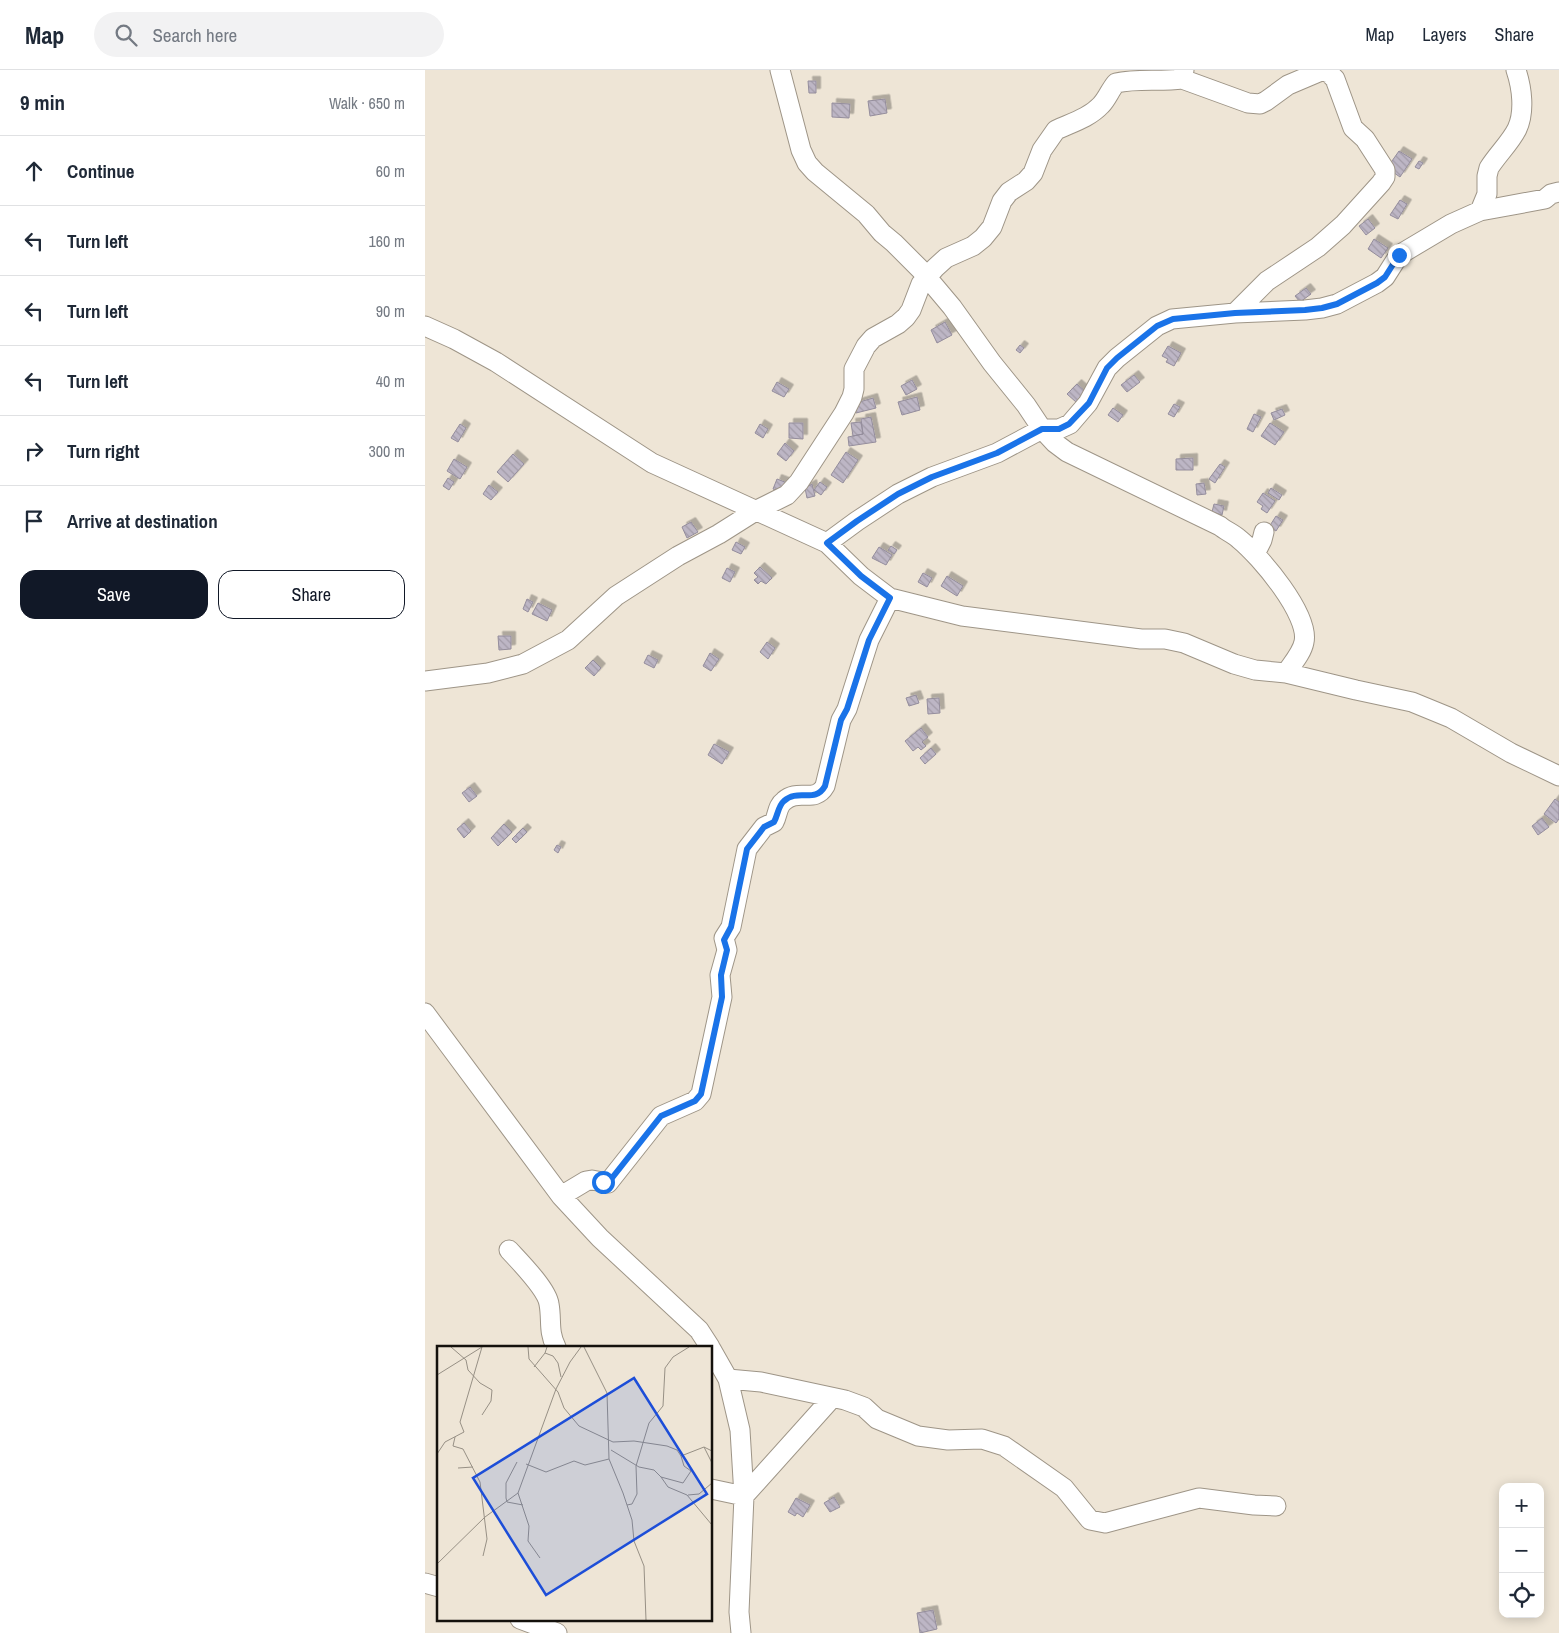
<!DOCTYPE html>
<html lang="en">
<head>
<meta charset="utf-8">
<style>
	:root { --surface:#fff; --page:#f2f2f3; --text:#1f2937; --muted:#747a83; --line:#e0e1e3; --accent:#111827 }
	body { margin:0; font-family:"Archivo Narrow",sans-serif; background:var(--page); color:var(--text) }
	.controls { position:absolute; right:15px; bottom:15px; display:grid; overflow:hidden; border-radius:10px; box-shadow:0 2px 12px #0003 }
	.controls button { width:45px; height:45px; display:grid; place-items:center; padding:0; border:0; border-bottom:1px solid var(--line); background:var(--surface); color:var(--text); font:25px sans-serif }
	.stop { position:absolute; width:15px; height:15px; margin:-11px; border:4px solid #1a73e8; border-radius:50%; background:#fff }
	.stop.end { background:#1a73e8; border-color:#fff; box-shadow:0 1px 5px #0008 }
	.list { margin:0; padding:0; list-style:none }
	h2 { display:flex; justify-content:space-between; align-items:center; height:65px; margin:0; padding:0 20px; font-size:21px }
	h2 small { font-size:16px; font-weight:400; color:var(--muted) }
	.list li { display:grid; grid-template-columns:32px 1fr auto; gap:15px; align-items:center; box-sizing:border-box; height:70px; padding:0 20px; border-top:1px solid var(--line) }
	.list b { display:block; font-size:19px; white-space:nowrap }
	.list em { font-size:16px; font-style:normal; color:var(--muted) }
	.actions { display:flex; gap:10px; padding:15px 20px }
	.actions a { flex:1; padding:11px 0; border:1px solid var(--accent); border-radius:15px; text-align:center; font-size:18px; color:var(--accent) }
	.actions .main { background:var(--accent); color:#fff }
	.icon { flex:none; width:28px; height:28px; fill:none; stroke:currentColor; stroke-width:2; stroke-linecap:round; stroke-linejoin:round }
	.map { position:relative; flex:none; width:1134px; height:1563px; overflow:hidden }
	header { display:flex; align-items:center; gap:30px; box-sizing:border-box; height:70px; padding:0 25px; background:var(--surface); border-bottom:1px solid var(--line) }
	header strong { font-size:24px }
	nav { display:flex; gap:28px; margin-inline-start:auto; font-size:18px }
	.search { width:350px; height:45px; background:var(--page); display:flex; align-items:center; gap:12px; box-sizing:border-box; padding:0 18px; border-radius:28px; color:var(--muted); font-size:19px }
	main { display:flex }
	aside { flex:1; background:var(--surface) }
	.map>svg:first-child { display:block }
	.building { fill:url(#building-back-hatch); stroke:#948d9c; filter:url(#shadow) }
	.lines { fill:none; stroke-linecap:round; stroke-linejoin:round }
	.minor-casing { stroke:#9e9587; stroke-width:21 }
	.minor { stroke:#fff; stroke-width:19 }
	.route { stroke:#1a73e8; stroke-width:6 }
	.inset-road { fill:none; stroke:#979085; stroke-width:1 }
	.view { fill:#1d4ed8; fill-opacity:0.15; stroke:#1d4ed8; stroke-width:2.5 }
	.inset-edge { fill:none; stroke:#14110c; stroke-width:2.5 }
</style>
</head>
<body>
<header>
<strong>Map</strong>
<div class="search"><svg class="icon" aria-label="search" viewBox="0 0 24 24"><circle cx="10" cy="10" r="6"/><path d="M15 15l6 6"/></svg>Search here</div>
<nav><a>Map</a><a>Layers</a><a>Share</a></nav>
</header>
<main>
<aside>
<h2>9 min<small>Walk · 650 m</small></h2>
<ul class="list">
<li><svg class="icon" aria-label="ahead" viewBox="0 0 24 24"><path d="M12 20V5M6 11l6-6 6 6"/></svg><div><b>Continue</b></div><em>60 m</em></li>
<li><svg class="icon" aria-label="left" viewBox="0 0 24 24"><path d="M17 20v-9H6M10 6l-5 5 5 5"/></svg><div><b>Turn left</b></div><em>160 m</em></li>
<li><svg class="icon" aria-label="left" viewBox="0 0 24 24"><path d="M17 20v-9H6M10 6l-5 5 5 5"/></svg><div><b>Turn left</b></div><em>90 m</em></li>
<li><svg class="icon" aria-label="left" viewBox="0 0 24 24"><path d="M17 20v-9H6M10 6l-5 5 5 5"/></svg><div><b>Turn left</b></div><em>40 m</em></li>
<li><svg class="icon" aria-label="right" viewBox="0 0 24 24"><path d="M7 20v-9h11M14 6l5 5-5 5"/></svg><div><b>Turn right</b></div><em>300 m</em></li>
<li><svg class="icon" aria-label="arrive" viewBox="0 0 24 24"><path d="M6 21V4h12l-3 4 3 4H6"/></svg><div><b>Arrive at destination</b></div></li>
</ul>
<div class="actions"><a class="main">Save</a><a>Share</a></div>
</aside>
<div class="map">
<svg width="1134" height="1563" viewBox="0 0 1134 1563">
	<defs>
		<pattern id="building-back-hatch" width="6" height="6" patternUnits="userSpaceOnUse" patternTransform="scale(1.25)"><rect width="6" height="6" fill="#bdb6c5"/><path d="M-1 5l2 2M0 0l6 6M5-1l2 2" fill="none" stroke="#a29ba8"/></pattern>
		<filter id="shadow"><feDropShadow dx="4.5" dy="-4.5" stdDeviation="0" flood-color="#0004"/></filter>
	</defs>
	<rect width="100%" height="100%" fill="#eee5d6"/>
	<path class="building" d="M383,11H391V23H384Z
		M460,29L462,43L445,46L443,31Z
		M407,33L425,34L424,48L407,47Z
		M974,81L987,89L975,107L962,98Z
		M994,91L998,93L994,99L990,97Z
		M975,130L982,134L973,149L965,145Z
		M943,149L950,158L941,165L934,156Z
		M949,169L963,178L956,188L943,179Z
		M881,218L886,224L875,232L870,226Z
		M520,252L527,265L512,273L506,260Z
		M595,275L599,278L595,283L591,280Z
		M743,276L756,283L749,296L741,292L743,289L737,286Z
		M709,305L715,312L702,322L696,315Z
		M487,310L492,319L481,325L476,316Z
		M352,312L364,319L359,327L347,321Z
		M652,314L660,321L651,332L642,324Z
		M492,327L495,340L477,345L473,332Z
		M448,328L451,338L431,343L428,334Z
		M749,334L755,337L749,347L743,344Z
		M688,338L698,345L693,352L683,345Z
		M857,339L860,345L849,350L846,343Z
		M829,344L836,347L828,362L822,359Z
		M446,347L451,372L424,376L423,367L438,364L436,349Z
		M436,352L438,364L428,366L426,353Z
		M364,353H378V369L364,368Z
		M845,353L859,362L850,375L836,366Z
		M35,354L41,358L33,372L26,368Z
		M335,354L343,359L338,368L330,363Z
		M360,373L369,381L361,391L352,384Z
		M421,382L433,390L418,413L406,405Z
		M88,384L99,394L83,412L72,402Z
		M768,388V400H751V389Z
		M29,389L42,397L35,409L22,401Z
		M795,394L800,397L790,413L784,409Z
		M23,408L29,412L24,420L18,416Z
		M352,409L365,414L362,425L348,419Z
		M395,412L402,417L396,425L389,420Z
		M779,413L781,424L772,425L771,414Z
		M387,414L390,426L382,428L380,418Z
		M64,415L73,422L66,430L58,424Z
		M846,418L857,425L854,430L843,423Z
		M838,423L850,431L842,443L836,439L838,436L832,432Z
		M789,434L799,436L797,445L787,442Z
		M851,446L858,450L851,461L844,457Z
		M266,452L273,462L262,468L257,457Z
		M311,472L320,477L316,484L307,480Z
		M466,476L472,480L469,484L463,480Z
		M454,477L467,485L461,495L447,488Z
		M335,497L347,508L341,514L336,511L333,514L329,510L333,507L329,503Z
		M302,498L310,502L305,512L297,508Z
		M498,503L507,508L502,517L493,512Z
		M522,506L538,516L532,526L516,516Z
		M102,529L108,532L103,542L98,539Z
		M113,533L127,540L122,551L107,544Z
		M73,566H86V579L74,580Z
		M342,572L350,578L343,589L335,582Z
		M285,583L294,589L286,601L278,596Z
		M223,585L233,590L229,598L219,593Z
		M168,590L176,598L169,606L160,598Z
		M491,625L494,633L484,636L481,628Z
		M514,628L515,643L503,644L502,629Z
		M496,658L503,667L497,672L501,676L496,680L493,677L488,681L480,671Z
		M289,674L304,682L297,694L283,685Z
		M506,678L511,684L500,694L495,688Z
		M45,717L52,726L44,732L37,723Z
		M1130,729L1134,732V749L1131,753L1119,744Z
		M1117,748L1124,757L1113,765L1107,756Z
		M39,753L46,761L39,768L32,759Z
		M79,754L87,762L73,776L66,768Z
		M98,758L102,762L91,773L87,769Z
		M132,775L136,777L133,783L129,780Z
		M409,1427L415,1437L405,1442L399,1433Z
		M371,1428L385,1435L378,1447L372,1443L370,1446L363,1442Z
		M508,1540L512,1559L495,1563L492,1543Z"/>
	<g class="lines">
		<g class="minor-casing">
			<path id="minor" d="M355,0L376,80L382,93L390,102L441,144L457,163L469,173L495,199L527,237L567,293L601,335L617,359L630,373L642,382L795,456C801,461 809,464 814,469C835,486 885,545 879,572C877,583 867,594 861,603
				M1055,141L1062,124V106L1064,98C1072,85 1085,73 1092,59C1100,42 1097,18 1091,0
				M810,243L880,240L897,238L912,234L952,213L960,207L974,185L1026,154L1055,141L1120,129L1126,124L1134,122
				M0,256L29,269L71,292L227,393L402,473L436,506L465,528L537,546L716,569H740L759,573L809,594L830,600L861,603L931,620L987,632L1026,648L1086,683L1134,706
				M402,473L432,451L473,424L507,407L572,383L617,359H634L645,354L663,333L682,298L692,288L732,256L747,249L810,243L842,211L893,177L918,155L956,113L960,107V100L940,69L928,58L910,9L903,2L896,1L863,15L841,31L835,34L823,33L757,9L759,0
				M830,484L837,470L839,462
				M0,611L63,603L98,594L143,570L191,526L253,486L294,464L332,440L362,425L374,412L419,343L427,327L429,319V299L441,276L448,268L473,254L481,247L486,240L496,214L510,198L521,188L548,176L558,168L567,157L577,131L584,122L601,111L608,103L617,80L631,60C646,53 664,48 676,35C682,29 685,20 691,13C713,8 735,12 757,9
				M0,943L136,1126L175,1168L274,1260L285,1277
				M136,1126L161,1111L167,1110L183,1113L236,1046L270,1031L276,1024L297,927L295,905L302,880L299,868L306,857L322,779L339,757L349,752C353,745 352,736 359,731C373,718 390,734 400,716L416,650L422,639L444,570L465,528
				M84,1180C94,1191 122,1219 124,1234C127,1250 123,1261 131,1277
				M286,1279L303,1309L315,1360L319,1426L314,1542L316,1563
				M303,1309L336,1312L420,1330L439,1337L452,1349L493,1366L523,1370L557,1369L579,1376L639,1418L665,1450L680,1453L774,1428L829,1435L851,1436
				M286,1419L319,1426L407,1328
				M0,1513L14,1517
				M95,1549L132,1563"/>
		</g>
		<use href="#minor" class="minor"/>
	</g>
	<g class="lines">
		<path class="route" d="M178,1112L183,1113L187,1108L236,1046L270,1031L276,1024L297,927L296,905L302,880L299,870L306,857L322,779L339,757L349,752C353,745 353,736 359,731C373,718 390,734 400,716L416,650L422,639L444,570L465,528L436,506L402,473L432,451L473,424L507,407L572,383L617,359H634L644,354L664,333L682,298L692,288L732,256L748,249L810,243L880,240L897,238L912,234L952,213L960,207L974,185"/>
	</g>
	<g transform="translate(12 1276)">
		<rect width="275" height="275" fill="#eee5d6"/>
		<path class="inset-road" d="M14,1L29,14L31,24L43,37L55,44L54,55L45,69M91,1L92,13L121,46L127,62L142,80L176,96L197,95L230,100L240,104L244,110M110,1L108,7L116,10L121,17L124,31M147,1L170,47L172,113L186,147L195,174L197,195L207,220L209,274M97,21L108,7M0,29L45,1M18,91L16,100L26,103L43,136L50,193L46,210M267,101L275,117M174,104L202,121L217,124L224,131L246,137L254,125L247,120L244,110L267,101L275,105M0,108L8,96L27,86L23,76L45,1M80,116L69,137V152L70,156L86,159M89,118L109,126L137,115L148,119L172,113M21,122L36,121M224,131L231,141L250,149L275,179M81,147L92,180L91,195L103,212M251,149L262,148L275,137M190,159L195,158L200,148L199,120L212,77L226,60L228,22L236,11L252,1M0,218L48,171L81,147L119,43L133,16L144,1"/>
		<path class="view" d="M197,32L270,148L109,249L36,132Z"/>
		<rect width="275" height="275" class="inset-edge"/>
	</g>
</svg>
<div class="controls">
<button>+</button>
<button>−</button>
<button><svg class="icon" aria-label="locate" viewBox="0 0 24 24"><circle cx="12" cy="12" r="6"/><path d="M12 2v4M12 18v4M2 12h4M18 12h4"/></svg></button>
</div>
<div class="stop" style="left:178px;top:1112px"></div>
<div class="stop end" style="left:974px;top:185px"></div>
</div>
</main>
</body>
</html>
